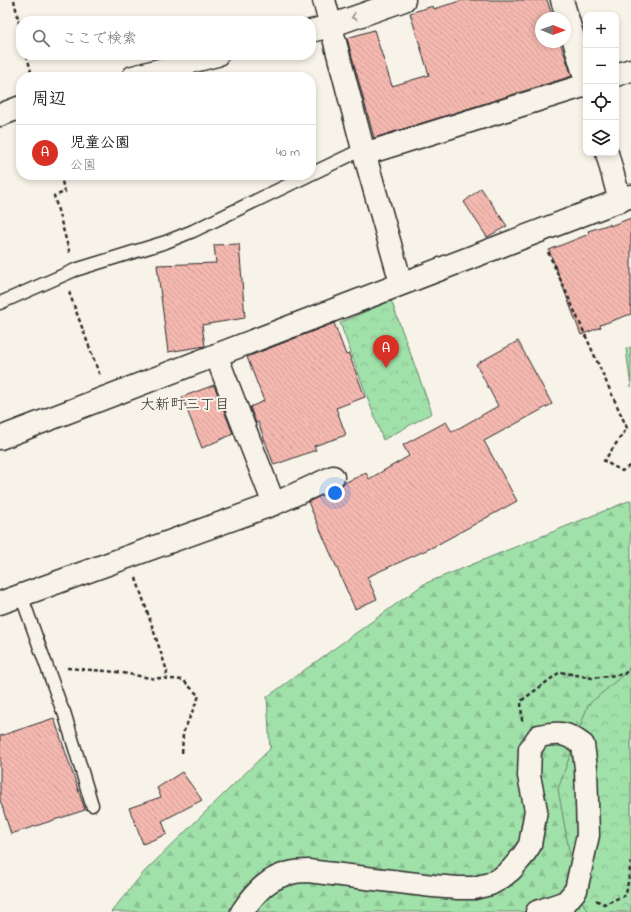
<!DOCTYPE html>
<html lang="ja">
<head>
<meta charset="utf-8">
<style>
	:root { --surface:#fff; --page:#f6f6f6; --text:#222; --muted:#767676; --line:#e0e0e0; --accent:#d93025 }
	body { margin:0; font-family:"Indie Flower","Klee One",sans-serif; background:var(--page); color:var(--text) }
	.controls { position:absolute; right:12px; top:12px; display:grid; overflow:hidden; border-radius:8px; box-shadow:0 2px 6px #0003 }
	.controls button { width:36px; height:36px; display:grid; place-items:center; padding:0; border:0; border-bottom:1px solid var(--line); background:var(--surface); color:var(--text); font:20px sans-serif }
	.compass { position:absolute; left:535px; top:12px; width:36px; height:36px; border-radius:50%; background:var(--surface); box-shadow:0 2px 6px #0003; rotate:91deg }
	.you { position:absolute; left:335px; top:493px; width:14px; height:14px; margin:-10px; border:3px solid #fff; border-radius:50%; background:#1a73e8; box-shadow:0 0 0 6px #1a73e833 }
	.badge { display:grid; place-items:center; width:26px; height:26px; border-radius:50%; background:var(--accent); color:#fff; font-size:13px; font-weight:700 }
	.pin { position:absolute; translate:-50% -33px; filter:drop-shadow(0 1px 2px #0008) }
	.pin::after { content:''; position:absolute; top:21px; width:14px; height:12px; background:inherit; clip-path:polygon(0 0,100% 0,50% 100%) }
	.list { margin:0; padding:0; list-style:none }
	h2 { display:flex; justify-content:space-between; align-items:center; height:52px; margin:0; padding:0 16px; font-size:17px }
	h2 small { font-size:13px; font-weight:400; color:var(--muted) }
	.list li { display:grid; grid-template-columns:26px 1fr auto; gap:12px; align-items:center; box-sizing:border-box; height:56px; padding:0 16px; border-top:1px solid var(--line) }
	.list b { display:block; font-size:15px; white-space:nowrap }
	.list p { margin:0; font-size:13px; white-space:nowrap; color:var(--muted) }
	.list em { font-size:13px; font-style:normal; color:var(--muted) }
	.icon { flex:none; width:22px; height:22px; fill:none; stroke:currentColor; stroke-width:2; stroke-linecap:round; stroke-linejoin:round }
	.map { position:relative; flex:none; width:631px; height:912px; overflow:hidden }
	.search { position:absolute; background:var(--surface); box-shadow:0 2px 6px #0003; left:16px; top:16px; width:300px; height:44px; display:flex; align-items:center; gap:10px; box-sizing:border-box; padding:0 14px; border-radius:16px; color:var(--muted); font-size:15px }
	.panel { position:absolute; background:var(--surface); box-shadow:0 2px 6px #0003; left:16px; top:72px; width:300px; height:108px; border-radius:16px }
	.map>svg:first-child { display:block }
	.forest { fill:url(#forest-firs); stroke:#66866a }
	.park { fill:url(#park-crowns); stroke:#66866a }
	.building { fill:url(#building-back-hatch); stroke:#2b2b2b }
	.lines { fill:none; stroke-linecap:round; stroke-linejoin:round }
	.service-casing { stroke:#2b2b2b; stroke-width:15 }
	.minor-casing { stroke:#2b2b2b; stroke-width:25 }
	.path { stroke:#2b2b2b; stroke-width:2.5; stroke-dasharray:4 3; stroke-linecap:butt }
	.service { stroke:#f7f3e8; stroke-width:12 }
	.minor { stroke:#f7f3e8; stroke-width:22 }
	.oneway { stroke:#918f8a }
	.labels { text-anchor:middle; dominant-baseline:central; stroke-width:4; stroke-linejoin:round; paint-order:stroke }
	.neighbourhood-label { font-size:15px; fill:#2b2b2b; stroke:#f7f3e8 }
</style>
</head>
<body>
<div class="map">
<svg width="631" height="912" viewBox="0 0 631 912">
	<defs>
		<pattern id="forest-firs" width="22" height="20" patternUnits="userSpaceOnUse"><rect width="22" height="20" fill="#a0e0a9"/><path d="M5 1l3.5 6h-7zM16 11l3.5 6h-7z" fill="#8ac092"/></pattern>
		<pattern id="park-crowns" width="20" height="18" patternUnits="userSpaceOnUse"><rect width="20" height="18" fill="#a0e0a9"/><path d="M2 6a3 3 0 1 1 6 0M12 15a3 3 0 1 1 6 0" fill="none" stroke="#8ac092"/></pattern>
		<pattern id="building-back-hatch" width="6" height="6" patternUnits="userSpaceOnUse"><rect width="6" height="6" fill="#f4b8b0"/><path d="M-1 5l2 2M0 0l6 6M5-1l2 2" fill="none" stroke="#d19e98"/></pattern>
	</defs>
	<rect width="100%" height="100%" fill="#f7f3e8"/>
	<filter id="ink" filterUnits="userSpaceOnUse"><feTurbulence type="fractalNoise" baseFrequency=".025" numOctaves="2"/><feDisplacementMap in="SourceGraphic" scale="8" xChannelSelector="R" yChannelSelector="G"/><feConvolveMatrix kernelMatrix="1 2 1 2 8 2 1 2 1" color-interpolation-filters="sRGB"/></filter>
	<g filter="url(#ink)">
		<path class="forest" d="M631,347V387L626,349Z
			M631,500V912H111L144,872L270,749L267,697L424,584Z"/>
		<path class="park" d="M391,300L432,413L383,440L340,323Z
			M631,668V912H588L576,890L558,789L588,705Z"/>
		<path class="building" d="M463,0H547L553,18H541V42H560L572,76L374,138L347,38L374,30L392,86L429,75L410,13L433,6L434,9Z
			M481,188L507,226L487,237L464,202Z
			M631,218V314L600,325L601,327L581,335L549,250L589,234L588,231L610,224V226Z
			M239,244L245,318L202,325L205,346L168,352L157,265L216,263L214,245Z
			M334,323L346,355L349,354L365,397L336,408L346,435L314,446L316,450L274,465L258,422L256,423L250,407L264,401L247,357Z
			M518,341L552,404L484,441L517,501L433,547L367,577L377,599L355,609L308,502L338,488L344,483L366,473L369,479L409,456L403,445L446,422L452,432L498,406L476,364Z
			M214,385L233,434L202,448L182,397Z
			M54,718L85,810L11,834L0,800V736Z
			M182,772L202,800L162,821L167,834L143,844L129,808L161,797L157,788Z"/>
		<g class="lines">
			<g class="service-casing">
				<path id="service" d="M311,174L363,149
					M0,303L75,270L166,242L193,231L309,175
					M21,595L62,709L64,712L92,805"/>
			</g>
			<g class="minor-casing">
				<path id="minor" d="M324,0L363,149L401,283
					M562,0L586,81
					M311,31L330,26L404,0
					M616,75L631,70
					M133,77L217,55
					M0,115L21,107
					M607,153L620,201
					M364,154L586,85
					M216,355L274,504
					M0,438L631,196
					M0,603L274,504L333,477
					M242,912C259,886 276,871 308,871L433,886L458,888H474L490,884L501,878L511,870L522,857L530,845L536,810L529,776L530,749L539,736C559,732 566,732 583,745L586,768L588,835L576,890L566,902L537,912"/>
			</g>
			<path class="path" d="M14,0L21,32
				M27,55L32,77
				M60,175L65,192L54,196L70,254
				M548,252L627,428L604,461L622,471L631,465
				M69,292L100,376
				M136,578L167,671L166,678
				M67,668L117,672L156,679L159,678L183,680L199,696L183,733L182,756
				M522,721L521,701L560,672L592,678L624,674L631,668
				M596,900L604,904L626,895L631,862"/>
			<use href="#service" class="service"/>
			<use href="#minor" class="minor"/>
		</g>
		<defs><path id="oneway-chevron" d="M-2-3.5L2.5 0L-2 3.5" fill="none" stroke-width="1.6" stroke-linecap="round" stroke-linejoin="round"/></defs>
		<use class="oneway" href="#oneway-chevron" transform="translate(354 17) rotate(161)"/>
	</g>
	<g class="labels">
		<g class="neighbourhood-label">
			<text x="185" y="405">大新町三丁目</text>
		</g>
	</g>
</svg>
<div class="controls">
<button>+</button>
<button>−</button>
<button><svg class="icon" aria-label="locate" viewBox="0 0 24 24"><circle cx="12" cy="12" r="6"/><path d="M12 2v4M12 18v4M2 12h4M18 12h4"/></svg></button>
<button><svg class="icon" aria-label="layers" viewBox="0 0 24 24"><path d="M12 4l9 5-9 5-9-5zM3 14l9 5 9-5"/></svg></button>
</div>
<svg class="compass" viewBox="-18 -18 36 36"><path d="M0-13l5 13h-10z" fill="#e53935"/><path d="M0 13l5-13h-10z" fill="#767676"/></svg>
<div class="you"></div>
<div class="pin badge" style="left:386px;top:368px">A</div>
<div class="search"><svg class="icon" aria-label="search" viewBox="0 0 24 24"><circle cx="10" cy="10" r="6"/><path d="M15 15l6 6"/></svg>ここで検索</div>
<section class="panel">
<h2>周辺<small></small></h2>
<ul class="list">
<li><span class="badge">A</span><div><b>児童公園</b><p>公園</p></div><em>40 m</em></li>
</ul>
</section>
</div>
</body>
</html>
